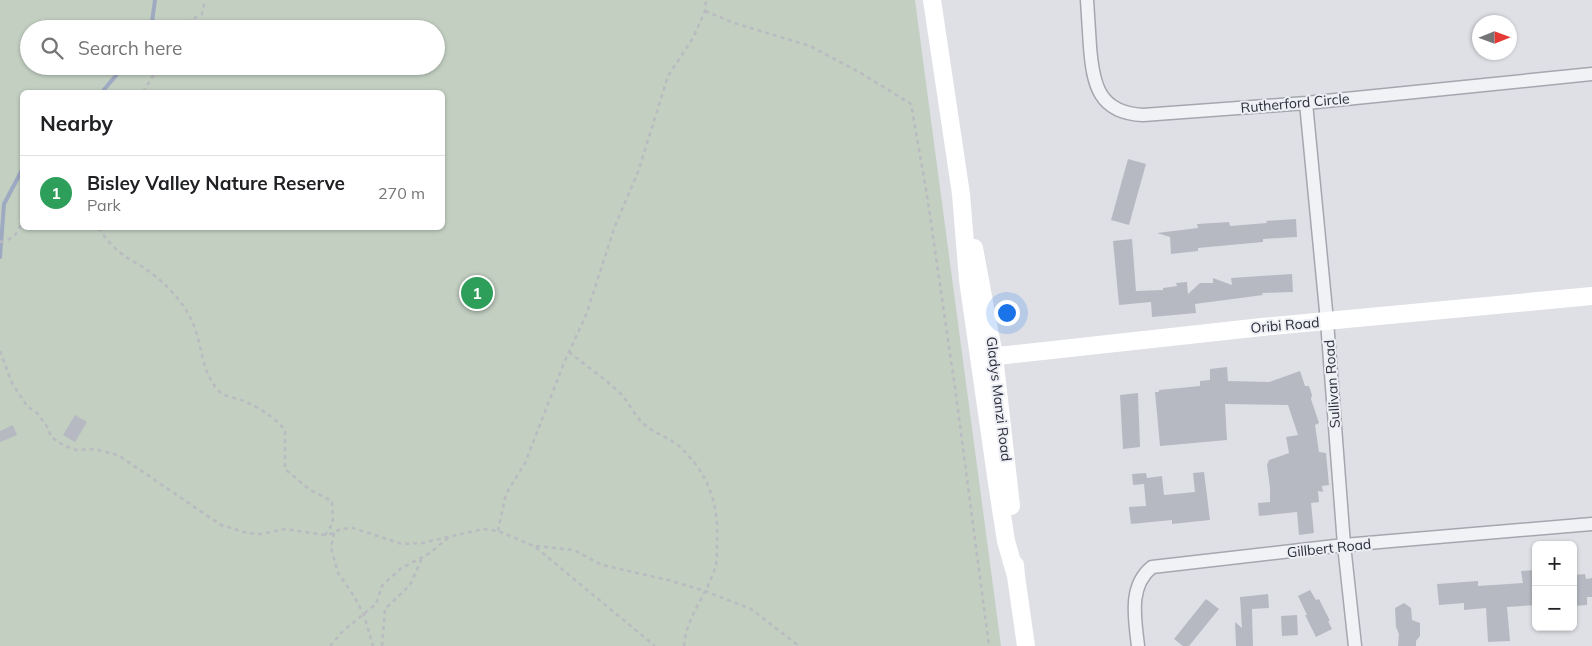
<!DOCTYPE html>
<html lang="en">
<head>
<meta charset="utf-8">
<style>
	:root { --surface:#fff; --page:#f6f6f6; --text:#202124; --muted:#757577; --line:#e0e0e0; --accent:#bd5252 }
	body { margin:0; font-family:Mulish,sans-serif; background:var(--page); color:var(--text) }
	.controls { position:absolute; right:15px; bottom:15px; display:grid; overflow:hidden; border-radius:8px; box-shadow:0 1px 4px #0004 }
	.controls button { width:45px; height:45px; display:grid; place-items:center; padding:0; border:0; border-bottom:1px solid var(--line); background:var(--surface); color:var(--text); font:25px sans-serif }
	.compass { position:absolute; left:1472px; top:15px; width:45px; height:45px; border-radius:50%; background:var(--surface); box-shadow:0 1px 4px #0004; rotate:89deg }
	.you { position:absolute; left:1006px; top:312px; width:18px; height:18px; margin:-12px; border:4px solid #fff; border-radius:50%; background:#1a73e8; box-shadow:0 0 0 8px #1a73e833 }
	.badge { display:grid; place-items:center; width:32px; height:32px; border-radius:50%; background:var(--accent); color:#fff; font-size:16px; font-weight:700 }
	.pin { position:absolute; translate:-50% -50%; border:2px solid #fff; box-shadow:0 1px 5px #0006 }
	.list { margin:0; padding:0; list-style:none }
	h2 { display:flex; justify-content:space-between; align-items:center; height:65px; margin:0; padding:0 20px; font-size:21px }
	h2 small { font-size:16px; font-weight:400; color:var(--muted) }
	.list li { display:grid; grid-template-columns:32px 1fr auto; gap:15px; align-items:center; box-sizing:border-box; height:75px; padding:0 20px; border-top:1px solid var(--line) }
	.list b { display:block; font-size:19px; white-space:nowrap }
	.list p { margin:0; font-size:16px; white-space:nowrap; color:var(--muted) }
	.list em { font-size:16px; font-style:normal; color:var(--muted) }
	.icon { flex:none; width:28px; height:28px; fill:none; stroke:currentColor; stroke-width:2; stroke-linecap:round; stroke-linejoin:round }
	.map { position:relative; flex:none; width:1592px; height:646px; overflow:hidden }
	.search { position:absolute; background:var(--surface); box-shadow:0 1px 4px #0004; left:20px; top:20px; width:425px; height:55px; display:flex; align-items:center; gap:12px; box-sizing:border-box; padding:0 18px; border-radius:28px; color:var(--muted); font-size:19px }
	.panel { position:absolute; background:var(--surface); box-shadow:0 1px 4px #0004; left:20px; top:90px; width:425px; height:140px; border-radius:8px }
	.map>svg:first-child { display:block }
	.green { fill:#c2cfc1; fill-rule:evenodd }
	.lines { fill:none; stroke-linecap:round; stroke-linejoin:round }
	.stream { stroke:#9eaac2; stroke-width:4 }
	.building { fill:#b7b9c2 }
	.street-casing { stroke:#a5a7af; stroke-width:15 }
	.path { stroke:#b9bbc1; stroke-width:2.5; stroke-dasharray:4 4; stroke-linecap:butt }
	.street { stroke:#f1f2f5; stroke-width:12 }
	.secondary { stroke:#fff; stroke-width:18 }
	.labels { text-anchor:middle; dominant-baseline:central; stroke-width:4; stroke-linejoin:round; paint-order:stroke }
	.street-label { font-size:14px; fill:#2a2d3b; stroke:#eeeff4 }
</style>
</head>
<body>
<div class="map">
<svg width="1592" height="646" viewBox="0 0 1592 646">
	<rect width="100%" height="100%" fill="#dfe0e6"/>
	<path class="green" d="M0,0H915L1001,646H0ZM29,29H436V66H29ZM22,92H442V228H22Z"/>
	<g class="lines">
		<path class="stream" d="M151,29L155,0
			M102,92L124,66
			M0,257L4,204L22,170"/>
	</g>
	<path class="building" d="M1128,159L1146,164L1129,225L1111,220Z
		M1296,219L1297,237L1263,239V242L1198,248V251L1171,254L1170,237L1157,233L1198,228L1197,224L1229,222L1230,226L1267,223L1266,221Z
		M1132,239L1136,291L1163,290V288L1177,286L1176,283L1187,282L1188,294L1200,283H1213V278L1232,285L1231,278L1292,274L1293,292L1262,293L1263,295L1195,304L1196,313L1152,317L1151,302L1119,305L1113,241Z
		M1227,367L1228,381L1269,382L1300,371L1305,386H1309L1312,395L1311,399L1319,423L1315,425L1319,452L1326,453L1329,485L1322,486L1323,492L1318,491L1319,502L1311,503L1314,533L1299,535L1297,512L1259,516L1258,503L1270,502V488L1267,465L1269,460L1289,453L1286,437L1298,435L1288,405L1225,404L1227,440L1160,446L1155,392H1159V390L1200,386V381L1210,380V369Z
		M1138,393L1140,447L1123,449L1120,395Z
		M75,415L87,422L75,442L63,435Z
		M13,425L17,435L0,442V431Z
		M1204,472L1210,520L1172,524V520L1131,524L1129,507L1146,506L1144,484L1133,485L1132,474L1146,473L1147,478L1162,476L1164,495L1195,492L1193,473Z
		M1536,570V605L1507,607L1510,641L1488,642L1486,608L1464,610V603L1439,605L1437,584L1478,581V586L1523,583L1521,571Z
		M1585,574L1586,579L1592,578V597H1587V605L1575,606L1573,575Z
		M1310,590L1316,600L1319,599L1330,621H1328L1332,629L1316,637L1305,615H1307L1298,596Z
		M1268,594L1269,608L1252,609L1253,646H1236L1235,622L1242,628L1240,597Z
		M1206,599L1219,609L1189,646H1183L1174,639Z
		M1404,603L1411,608L1412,620L1420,623V636L1416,641V646H1398L1399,634L1396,627L1395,608Z
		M1297,615L1298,635L1282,636L1281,616Z"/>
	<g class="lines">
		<g class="street-casing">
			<path id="street" d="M1087,0C1088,16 1089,31 1090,47C1093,85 1099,113 1143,115L1306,103L1592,74
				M1306,103L1327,321L1344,545L1355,646
				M1138,646C1135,619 1128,586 1152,567L1344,545L1592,524"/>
		</g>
		<path class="path" d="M705,11L734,23L810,46L859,72L911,104L927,195L956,395L989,646
			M182,29L189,21L202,14L205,0
			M143,92L159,66
			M99,228C103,234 107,241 113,246C123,257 136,262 147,270C164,281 184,303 192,321C203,345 200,372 220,392C225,397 237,398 244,401C260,408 274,417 285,430V469L310,490L332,501L333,523L325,535
			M0,242C14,239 18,234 22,220
			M0,351L12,383L27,406L38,414L48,428L51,437L63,445L76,450L95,449L118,455L221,525L247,533L261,534L285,529L325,535L334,533L340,529L353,528L402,544L422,543L483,529L498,531L534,546L655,646
			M569,352C585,365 604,378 619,392C629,402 635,417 645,425C656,434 670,438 680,447C709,474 719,505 717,543C717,550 717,558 716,565C708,594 686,616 684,646
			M498,531L506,494L525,463L564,363L586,315L615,226L638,172L668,76L693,38L705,11L706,0
			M334,533L331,548L338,573L354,596L364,615L373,646
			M536,546L574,550L602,565L668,580L705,591L751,609L799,646
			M330,646L343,631L376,604L382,586L400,569L430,553L449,537
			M382,646L385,609L410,585L422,558"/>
		<use href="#street" class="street"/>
		<path class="secondary" d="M932,0L961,194L968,280L997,483L1006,541L1016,576
			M974,248L994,356L1011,506
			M979,358L1262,327L1592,296
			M1015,565L1016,576L1026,646"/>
	</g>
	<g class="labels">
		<g class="street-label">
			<text transform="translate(1295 103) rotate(-5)">Rutherford Circle</text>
			<text transform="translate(1285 325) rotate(-5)">Oribi Road</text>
			<text transform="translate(1332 384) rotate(-94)">Sullivan Road</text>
			<text transform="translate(999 399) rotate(83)">Gladys Manzi Road</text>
			<text transform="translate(1329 548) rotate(-6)">Gillbert Road</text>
		</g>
	</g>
</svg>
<div class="controls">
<button>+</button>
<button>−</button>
</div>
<svg class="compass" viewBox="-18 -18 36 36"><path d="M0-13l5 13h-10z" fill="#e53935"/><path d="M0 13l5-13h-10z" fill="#757577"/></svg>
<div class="you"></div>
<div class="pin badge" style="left:477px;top:293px;background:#2e9e5b">1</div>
<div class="search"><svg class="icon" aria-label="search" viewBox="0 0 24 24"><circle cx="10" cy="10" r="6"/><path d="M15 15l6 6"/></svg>Search here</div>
<section class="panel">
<h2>Nearby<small></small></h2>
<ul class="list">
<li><span class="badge" style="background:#2e9e5b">1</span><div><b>Bisley Valley Nature Reserve</b><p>Park</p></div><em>270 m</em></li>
</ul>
</section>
</div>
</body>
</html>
